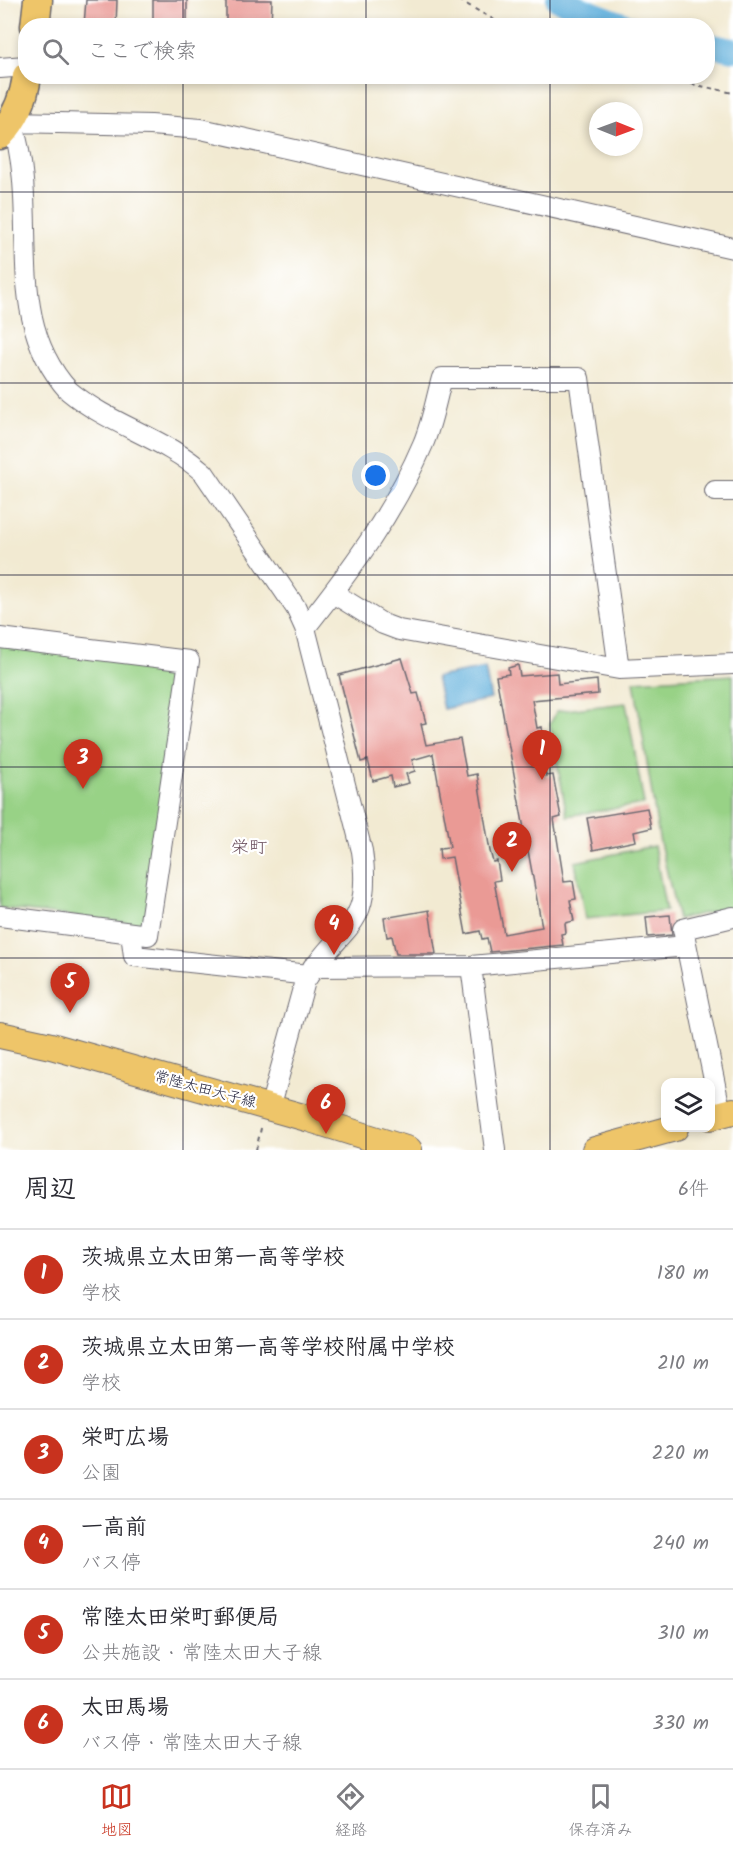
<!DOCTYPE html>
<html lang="ja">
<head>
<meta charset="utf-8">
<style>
	:root { --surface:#fff; --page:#f2f2f3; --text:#2b2b33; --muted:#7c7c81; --line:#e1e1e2; --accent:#c8321e }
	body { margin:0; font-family:Kalam,"Klee One",sans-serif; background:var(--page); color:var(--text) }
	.controls { position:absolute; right:18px; bottom:18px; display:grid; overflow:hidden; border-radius:12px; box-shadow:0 3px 9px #0003 }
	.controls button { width:54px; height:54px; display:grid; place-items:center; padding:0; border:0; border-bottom:2px solid var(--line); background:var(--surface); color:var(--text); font:30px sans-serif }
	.compass { position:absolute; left:589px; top:102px; width:54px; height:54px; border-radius:50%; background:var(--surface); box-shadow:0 3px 9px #0003; rotate:91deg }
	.you { position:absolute; left:376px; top:476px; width:21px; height:21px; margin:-15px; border:4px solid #fff; border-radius:50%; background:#1a73e8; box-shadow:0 0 0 9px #1a73e833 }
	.badge { display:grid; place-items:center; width:39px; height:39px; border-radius:50%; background:var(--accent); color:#fff; font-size:20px; font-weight:700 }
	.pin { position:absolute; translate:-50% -50px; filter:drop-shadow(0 2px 3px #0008) }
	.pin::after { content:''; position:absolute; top:32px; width:21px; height:18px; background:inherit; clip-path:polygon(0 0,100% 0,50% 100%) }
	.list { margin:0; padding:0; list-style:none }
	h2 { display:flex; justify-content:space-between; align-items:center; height:78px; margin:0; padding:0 24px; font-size:26px }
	h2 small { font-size:20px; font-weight:400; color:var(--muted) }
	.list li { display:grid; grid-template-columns:39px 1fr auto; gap:18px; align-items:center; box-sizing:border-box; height:90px; padding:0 24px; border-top:2px solid var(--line) }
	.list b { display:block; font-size:22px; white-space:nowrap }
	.list p { margin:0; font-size:20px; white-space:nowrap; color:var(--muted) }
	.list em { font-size:20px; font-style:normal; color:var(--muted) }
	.icon { flex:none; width:33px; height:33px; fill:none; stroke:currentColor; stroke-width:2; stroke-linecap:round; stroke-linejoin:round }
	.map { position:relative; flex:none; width:733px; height:1150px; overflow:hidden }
	.search { position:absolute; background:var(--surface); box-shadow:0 3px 9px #0003; left:18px; right:18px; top:18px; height:66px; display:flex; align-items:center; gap:15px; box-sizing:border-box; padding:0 21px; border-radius:24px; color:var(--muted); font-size:22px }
	.sheet { height:618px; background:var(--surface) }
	nav { display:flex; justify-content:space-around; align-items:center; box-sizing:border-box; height:84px; border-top:2px solid var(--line); background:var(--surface); font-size:16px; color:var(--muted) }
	nav a { display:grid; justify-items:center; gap:3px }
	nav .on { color:var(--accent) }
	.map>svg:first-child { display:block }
	.green { fill:#98d286; stroke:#5d7a60; stroke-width:1.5 }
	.water { fill:#62b0dc; stroke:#42698c; stroke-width:1.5 }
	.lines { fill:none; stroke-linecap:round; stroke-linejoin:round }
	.river { stroke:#62b0dc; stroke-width:24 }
	.building { fill:#ea9a95 }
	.minor-casing { stroke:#6b6870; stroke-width:22 }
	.major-casing { stroke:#6b6870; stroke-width:28 }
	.highway-casing { stroke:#6b6870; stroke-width:31 }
	.path { stroke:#6b6870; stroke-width:2; stroke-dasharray:4.5 4.5; stroke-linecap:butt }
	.minor { stroke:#fff; stroke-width:20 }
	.major { stroke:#eec569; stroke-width:26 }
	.highway { stroke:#eec569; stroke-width:28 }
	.grid { fill:none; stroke:#22223b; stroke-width:1.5; stroke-opacity:0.55 }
	.labels { text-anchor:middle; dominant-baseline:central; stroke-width:4.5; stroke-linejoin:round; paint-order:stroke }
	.street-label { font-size:15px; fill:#22223b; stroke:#fff }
	.quarter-label { font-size:18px; fill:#684c5a; stroke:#fff }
</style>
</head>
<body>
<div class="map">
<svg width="733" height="1150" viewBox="0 0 733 1150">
	<rect width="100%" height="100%" fill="#fff"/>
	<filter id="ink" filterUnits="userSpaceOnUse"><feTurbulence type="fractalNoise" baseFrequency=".0167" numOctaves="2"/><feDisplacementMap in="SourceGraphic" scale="12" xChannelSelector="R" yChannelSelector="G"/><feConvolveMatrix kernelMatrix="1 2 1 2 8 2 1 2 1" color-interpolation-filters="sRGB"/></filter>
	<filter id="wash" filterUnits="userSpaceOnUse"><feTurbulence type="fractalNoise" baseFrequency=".008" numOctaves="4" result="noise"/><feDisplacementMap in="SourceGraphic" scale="24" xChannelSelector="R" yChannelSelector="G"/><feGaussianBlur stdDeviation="1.35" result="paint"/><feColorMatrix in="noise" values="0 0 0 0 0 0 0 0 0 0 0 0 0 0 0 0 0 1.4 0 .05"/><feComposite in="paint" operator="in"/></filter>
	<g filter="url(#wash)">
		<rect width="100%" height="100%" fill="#f2ead2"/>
		<path class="green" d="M0,641L181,663L146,925L0,908Z
			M733,675V907L678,919L659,838L634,681Z
			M626,703L644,804L567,816L550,724L557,711Z
			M654,846L666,911L585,919L575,862Z"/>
		<path class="water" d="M485,668L491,699L443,709L436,677Z"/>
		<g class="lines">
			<path class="river" d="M558,0L628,26
				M708,45L733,50"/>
		</g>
		<g id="blocks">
			<path class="building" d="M86,0H117L116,26L84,25Z
				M153,0H187V26H153Z
				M226,0H272L271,26H226Z
				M402,658L413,694L418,693L426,723L421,724L426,745L460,739L467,776L477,774L490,851L493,862L497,861L500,880L494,881L504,934L542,927L496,676L509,674L508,668L518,665L520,676L557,673L558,684L597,680L598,694L532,700L537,728L542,727L543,739L539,741L546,776L553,775L561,817L554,819L564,882L573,881L576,899L570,900L574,921L565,923L566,933L561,934L563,945L490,952L487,938L482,939L480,931L466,934L452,857L440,859L439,848L450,847L433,754L412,760L415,771L406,774L409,783L393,787L391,776L373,781L368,760L361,762L339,675Z
				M647,808L651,828L634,832L636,841L593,850L587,818Z
				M429,910L436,954H396L392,936L387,937L384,918Z
				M670,915L672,935L648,937L646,917Z"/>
		</g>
	</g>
	<g filter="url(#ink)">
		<use href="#blocks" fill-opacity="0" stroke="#6b6870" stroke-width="1.5"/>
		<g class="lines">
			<g class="minor-casing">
				<path id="minor" d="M0,68L26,66
					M715,491H733
					M333,593L383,624L399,630L619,669L733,664
					M305,628C351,570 394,512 423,444C432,423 436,399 442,378H579L619,669
					M0,638L189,661L148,935L0,916
					M131,933L134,956L309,975
					M471,966L495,1150
					M313,967L471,966L686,946
					M270,1108L305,981C341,923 373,930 362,851L305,628L296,608L204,473C165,438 110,425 69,391C0,315 42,216 12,122L151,125L201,129L733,248
					M721,1114L683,929L733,917"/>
			</g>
			<g class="major-casing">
				<path id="major" d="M0,1035L51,1046L310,1119L409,1150
					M710,1117L733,1111
					M595,1150L675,1128"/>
			</g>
			<g class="highway-casing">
				<path id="highway" d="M35,26L38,0
					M0,135C16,118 24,99 27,76"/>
			</g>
			<path class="path" d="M459,0L505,26
				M656,76L733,93
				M256,1150L262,1124"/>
			<use href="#minor" class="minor"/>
			<use href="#major" class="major"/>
			<use href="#highway" class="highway"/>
		</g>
	</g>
	<path class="grid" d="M183,0V26M366,0V26M550,0V26M183,76V1150M366,76V1150M550,76V1150M0,192H733M0,383H733M0,575H733M0,767H733M0,958H733"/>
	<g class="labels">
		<g class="street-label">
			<text transform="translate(205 1090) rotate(15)">常陸太田大子線</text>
		</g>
		<g class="quarter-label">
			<text x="249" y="848">栄町</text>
		</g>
	</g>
</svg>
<div class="controls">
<button><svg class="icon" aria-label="layers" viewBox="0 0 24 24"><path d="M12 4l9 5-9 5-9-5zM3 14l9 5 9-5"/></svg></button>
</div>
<svg class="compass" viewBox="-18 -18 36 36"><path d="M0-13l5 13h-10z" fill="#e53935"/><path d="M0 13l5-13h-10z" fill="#7c7c81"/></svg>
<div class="you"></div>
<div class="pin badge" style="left:542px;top:780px">1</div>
<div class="pin badge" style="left:512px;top:872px">2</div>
<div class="pin badge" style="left:83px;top:789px">3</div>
<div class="pin badge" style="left:334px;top:955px">4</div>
<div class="pin badge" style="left:70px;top:1013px">5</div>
<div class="pin badge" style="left:326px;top:1134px">6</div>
<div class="search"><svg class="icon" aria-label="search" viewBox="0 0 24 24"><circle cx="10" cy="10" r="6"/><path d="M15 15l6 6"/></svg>ここで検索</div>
</div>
<section class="sheet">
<h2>周辺<small>6件</small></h2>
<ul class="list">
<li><span class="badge">1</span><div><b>茨城県立太田第一高等学校</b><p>学校</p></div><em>180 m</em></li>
<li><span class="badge">2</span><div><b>茨城県立太田第一高等学校附属中学校</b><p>学校</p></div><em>210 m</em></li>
<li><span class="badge">3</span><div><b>栄町広場</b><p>公園</p></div><em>220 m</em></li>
<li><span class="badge">4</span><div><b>一高前</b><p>バス停</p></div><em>240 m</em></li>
<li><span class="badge">5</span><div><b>常陸太田栄町郵便局</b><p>公共施設 · 常陸太田大子線</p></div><em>310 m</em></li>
<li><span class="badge">6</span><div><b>太田馬場</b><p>バス停 · 常陸太田大子線</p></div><em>330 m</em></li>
</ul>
</section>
<nav>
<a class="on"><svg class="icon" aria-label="map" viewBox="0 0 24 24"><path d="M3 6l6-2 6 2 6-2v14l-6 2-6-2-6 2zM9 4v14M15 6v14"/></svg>地図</a>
<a><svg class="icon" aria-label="directions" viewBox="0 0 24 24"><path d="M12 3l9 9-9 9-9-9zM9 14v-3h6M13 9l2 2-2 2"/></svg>経路</a>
<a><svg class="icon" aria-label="saved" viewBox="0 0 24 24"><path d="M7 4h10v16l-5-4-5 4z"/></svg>保存済み</a>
</nav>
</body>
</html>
